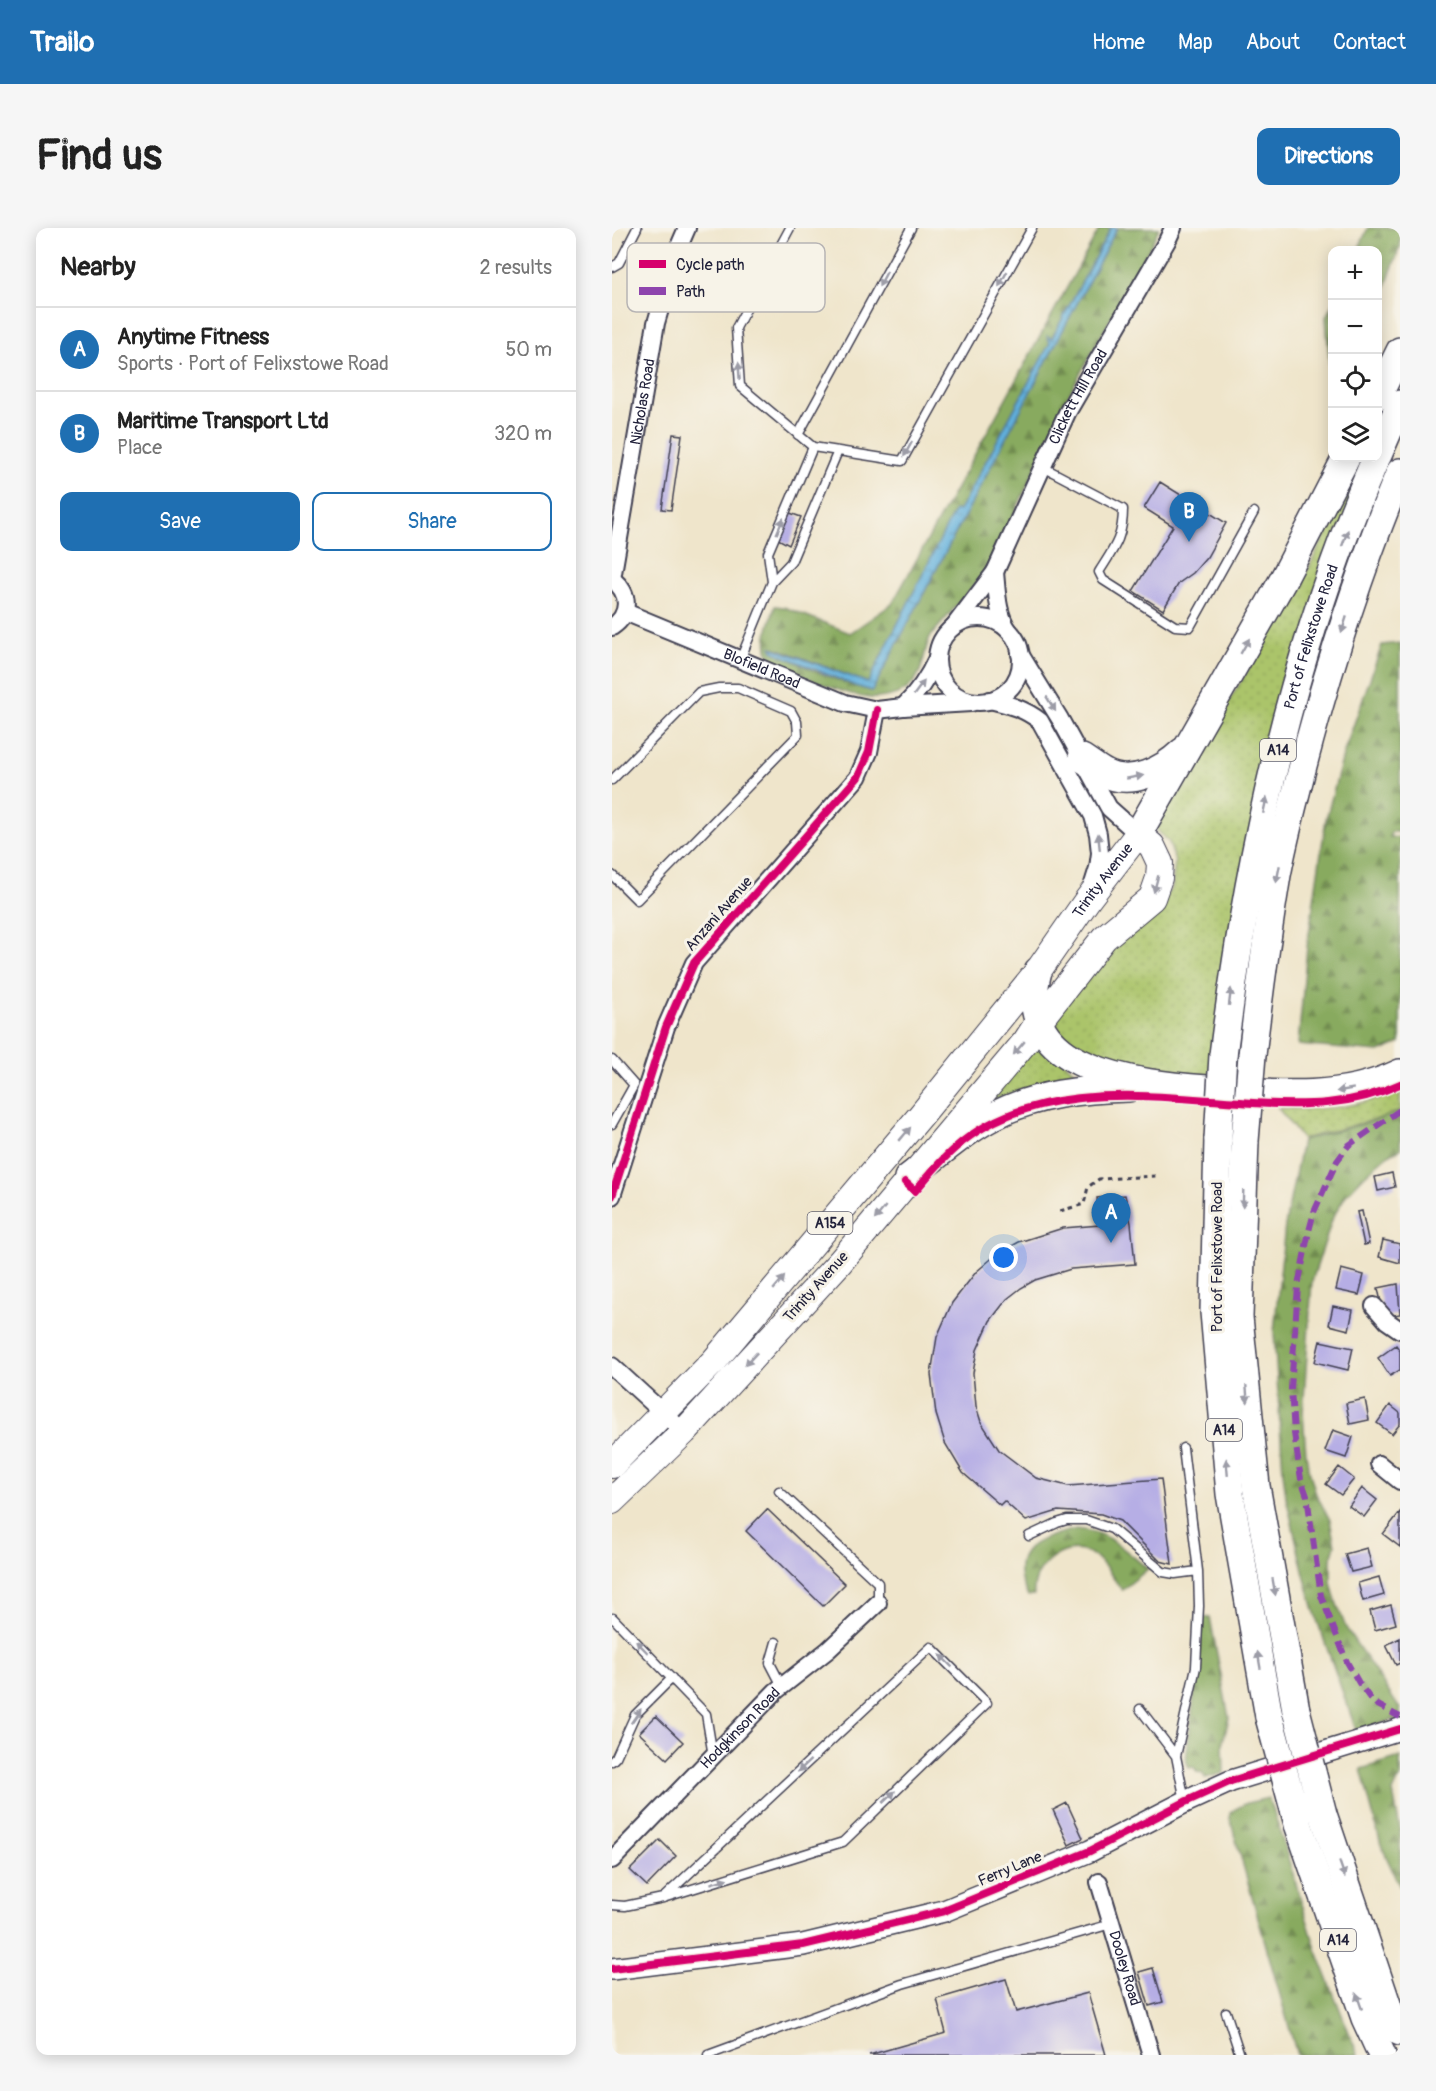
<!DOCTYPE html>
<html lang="en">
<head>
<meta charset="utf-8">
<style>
	:root { --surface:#fff; --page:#f6f6f6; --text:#222; --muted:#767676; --line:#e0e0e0; --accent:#1f6fb2 }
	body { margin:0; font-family:Pangolin,sans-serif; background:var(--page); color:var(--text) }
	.controls { position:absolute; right:18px; top:18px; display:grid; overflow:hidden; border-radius:12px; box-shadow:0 3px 15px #0003 }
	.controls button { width:54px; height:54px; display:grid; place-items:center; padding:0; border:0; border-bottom:2px solid var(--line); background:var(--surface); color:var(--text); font:30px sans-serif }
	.you { position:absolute; left:392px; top:1030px; width:21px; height:21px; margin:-15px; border:4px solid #fff; border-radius:50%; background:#1a73e8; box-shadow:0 0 0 9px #1a73e833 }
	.badge { display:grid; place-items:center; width:39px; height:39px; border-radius:50%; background:var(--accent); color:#fff; font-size:20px; font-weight:700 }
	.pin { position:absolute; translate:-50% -50px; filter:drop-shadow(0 2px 3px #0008) }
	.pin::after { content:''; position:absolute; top:32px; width:21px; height:18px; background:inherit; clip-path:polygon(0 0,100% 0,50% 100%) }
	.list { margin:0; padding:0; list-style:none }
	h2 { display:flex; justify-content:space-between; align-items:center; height:78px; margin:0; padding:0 24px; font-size:26px }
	h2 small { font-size:20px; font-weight:400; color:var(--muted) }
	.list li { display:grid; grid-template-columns:39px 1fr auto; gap:18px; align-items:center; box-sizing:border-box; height:84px; padding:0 24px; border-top:2px solid var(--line) }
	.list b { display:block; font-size:22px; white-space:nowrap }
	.list p { margin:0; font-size:20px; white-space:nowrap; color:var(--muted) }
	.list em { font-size:20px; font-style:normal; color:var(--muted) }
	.actions { display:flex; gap:12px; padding:18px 24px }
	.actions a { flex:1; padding:14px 0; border:2px solid var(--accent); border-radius:12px; text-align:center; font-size:21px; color:var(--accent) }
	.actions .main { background:var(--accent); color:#fff }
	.icon { flex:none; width:33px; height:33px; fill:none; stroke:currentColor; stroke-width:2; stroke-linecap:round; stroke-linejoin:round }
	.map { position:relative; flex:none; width:788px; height:1827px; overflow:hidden; border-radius:12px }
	header { display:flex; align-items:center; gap:36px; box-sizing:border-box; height:84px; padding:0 30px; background:var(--accent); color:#fff }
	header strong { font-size:28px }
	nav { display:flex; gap:33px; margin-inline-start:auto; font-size:21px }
	.intro { display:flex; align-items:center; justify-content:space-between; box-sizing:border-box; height:144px; padding:0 36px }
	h1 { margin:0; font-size:42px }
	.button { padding:15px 27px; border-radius:12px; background:var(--accent); color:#fff; font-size:21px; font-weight:700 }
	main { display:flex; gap:36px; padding:0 36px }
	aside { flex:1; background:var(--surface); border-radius:12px; box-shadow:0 3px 15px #0003 }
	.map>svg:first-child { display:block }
	.grass { fill:url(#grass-dots); stroke:#667352; stroke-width:1.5 }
	.forest { fill:url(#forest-firs); stroke:#55664c; stroke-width:1.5 }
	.water { fill:url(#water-ripples); stroke:#426a8c; stroke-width:1.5 }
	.building { fill:#b6aee5 }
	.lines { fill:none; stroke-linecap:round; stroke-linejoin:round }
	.service-casing { stroke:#413f51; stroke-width:11 }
	.minor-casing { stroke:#413f51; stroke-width:20 }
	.tertiary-casing { stroke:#413f51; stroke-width:24 }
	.primary-casing { stroke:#413f51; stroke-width:28 }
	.trunk-casing { stroke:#413f51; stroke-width:30 }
	.path { stroke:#413f51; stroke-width:3; stroke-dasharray:4.5 4.5; stroke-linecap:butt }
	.service { stroke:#fff; stroke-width:8 }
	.minor { stroke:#fff; stroke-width:16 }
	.tertiary { stroke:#fff; stroke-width:21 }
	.primary { stroke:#fff; stroke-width:26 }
	.trunk { stroke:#fff; stroke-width:27 }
	.trunk-bridge-casing { stroke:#413f51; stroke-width:30; stroke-linecap:butt }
	.trunk-bridge { stroke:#fff; stroke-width:27 }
	.quiet { stroke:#8e44ad; stroke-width:6; stroke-dasharray:12 6; stroke-linecap:butt }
	.cycleway-casing { stroke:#f7f3e8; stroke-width:11 }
	.cycleway { stroke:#d6006c; stroke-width:8 }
	.oneway { fill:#9c9ca7 }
	.labels { text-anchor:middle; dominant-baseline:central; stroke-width:6; stroke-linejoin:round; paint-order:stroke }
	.shield { fill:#f7f3e8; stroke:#62616f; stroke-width:1.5 }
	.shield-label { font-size:14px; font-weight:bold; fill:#22223b }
	.street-label { font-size:15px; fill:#22223b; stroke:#f7f3e8 }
	.key { fill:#f7f3e8; stroke:#b7b4b4; stroke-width:1.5 }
	.key-label { font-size:16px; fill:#22223b }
</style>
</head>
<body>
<header>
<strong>Trailo</strong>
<nav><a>Home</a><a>Map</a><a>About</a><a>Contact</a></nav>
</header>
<div class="intro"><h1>Find us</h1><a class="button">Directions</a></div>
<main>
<aside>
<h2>Nearby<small>2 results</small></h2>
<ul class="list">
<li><span class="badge">A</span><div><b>Anytime Fitness</b><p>Sports · Port of Felixstowe Road</p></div><em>50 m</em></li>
<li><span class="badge">B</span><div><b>Maritime Transport Ltd</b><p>Place</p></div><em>320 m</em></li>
</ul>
<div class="actions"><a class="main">Save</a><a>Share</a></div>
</aside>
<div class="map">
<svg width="788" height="1827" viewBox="0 0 788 1827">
	<defs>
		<pattern id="grass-dots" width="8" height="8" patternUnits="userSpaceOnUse" patternTransform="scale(1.5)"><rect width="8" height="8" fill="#abc46a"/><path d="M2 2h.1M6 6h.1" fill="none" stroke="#93a85d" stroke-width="1.8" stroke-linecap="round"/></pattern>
		<pattern id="forest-firs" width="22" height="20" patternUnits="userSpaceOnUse" patternTransform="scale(1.5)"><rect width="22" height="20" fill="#88aa5e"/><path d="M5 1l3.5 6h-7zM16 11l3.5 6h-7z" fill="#6f8a4f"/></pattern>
		<pattern id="water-ripples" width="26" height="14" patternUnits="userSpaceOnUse" patternTransform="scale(1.5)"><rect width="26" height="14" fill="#62b1dd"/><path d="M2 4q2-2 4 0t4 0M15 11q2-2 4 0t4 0" fill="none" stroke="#5090b4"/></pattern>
	</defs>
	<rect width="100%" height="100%" fill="#f7f3e8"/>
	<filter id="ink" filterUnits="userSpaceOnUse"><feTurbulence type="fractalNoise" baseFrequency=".0167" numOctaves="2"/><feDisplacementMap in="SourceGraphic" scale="12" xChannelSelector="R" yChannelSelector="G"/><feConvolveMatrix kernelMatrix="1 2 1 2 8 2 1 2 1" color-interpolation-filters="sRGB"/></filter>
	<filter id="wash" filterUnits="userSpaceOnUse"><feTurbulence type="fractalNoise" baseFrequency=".008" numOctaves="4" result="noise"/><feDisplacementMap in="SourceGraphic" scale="24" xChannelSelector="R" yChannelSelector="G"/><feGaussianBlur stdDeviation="1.35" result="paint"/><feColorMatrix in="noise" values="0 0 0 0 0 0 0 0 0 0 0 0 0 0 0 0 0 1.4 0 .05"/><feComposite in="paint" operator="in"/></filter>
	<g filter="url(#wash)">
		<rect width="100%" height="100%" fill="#efe5cb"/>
		<path class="grass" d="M752,230L597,849C545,843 467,840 437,789L495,719L546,677L560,660L563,634L557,614L541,598L690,353Z
			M425,806L469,850L445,851L399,865L380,873L373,872Z
			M788,862V882L777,888L690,911L666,880C710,883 747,880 788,862Z"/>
		<path class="forest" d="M488,0H499L440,110L436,109L438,115L347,283L343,282L256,455L165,420L160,419C187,439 228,454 260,463L505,0H547L537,21L457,166L379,337L318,409C311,425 312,446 297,459C288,467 270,471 258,470C242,470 163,440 157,427C150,412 159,393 163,378L172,379L238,405L280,376Z
			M756,0H788V18L766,80V22H746Z
			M720,76V171L714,89Z
			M788,415V604H779L778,609L788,610V815L767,824L686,817L695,719L714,591L732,524L770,417Z
			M788,883V921L775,928L752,948L734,967L721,989L700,1053L691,1185L694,1227L697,1242L704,1266L718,1292L720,1303L723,1317L719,1331V1354L723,1371L734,1400L788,1481V1490L744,1502L705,1392L692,1347L674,1269L671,1244L662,1104L673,997L690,912L762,893Z
			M464,1301C497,1303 512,1322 536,1341L510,1362C501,1351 492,1333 479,1326C453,1312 419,1339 422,1367L416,1368C413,1361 408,1353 408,1346C404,1314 441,1307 464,1301Z
			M598,1389L617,1490L611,1513L612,1545L593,1550L591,1545L585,1544L582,1539L577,1540L574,1532L586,1437L588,1391Z
			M788,1529V1548L781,1564L788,1602V1659L769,1617L749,1541Z
			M656,1570L661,1581L704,1721L746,1827H685L618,1591V1584L635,1575Z"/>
		<path class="water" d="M499,0H505L260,463L243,458L162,424L159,419L256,455L343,282L347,283L438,115L435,108L440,110Z"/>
		<g id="blocks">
			<path class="building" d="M61,206L70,207L59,282L50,281Z
				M548,254L614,295L595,329L581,345L567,355L551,382L521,363L561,298L532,280Z
				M178,285L189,289L177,317L166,311Z
				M780,945L783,959L766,963L763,949Z
				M513,967L519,995L523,1036L459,1041L423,1052L409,1060L395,1071L378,1093L365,1122L361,1145L364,1178L369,1194L387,1222L424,1250L456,1258L549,1251L560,1336L548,1333L508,1293L489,1286L446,1283L414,1293L392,1273L388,1277L351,1245L333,1215L324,1186L319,1146L325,1109L340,1075L364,1044L385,1026L407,1014L451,1000L488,997L485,970Z
				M750,983L757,1016L752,1017L745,984Z
				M771,1012L788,1016V1035L767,1029Z
				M729,1041L752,1047L747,1067L724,1062Z
				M786,1056L788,1086L772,1089L766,1060Z
				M721,1078L741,1082L737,1102L717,1097Z
				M708,1113L741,1120L736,1142L703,1134Z
				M784,1117L788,1123V1142L778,1148L766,1130Z
				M753,1171L757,1192L738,1196L734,1175Z
				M778,1177L788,1185V1196L780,1206L765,1195Z
				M721,1202L741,1209L734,1230L713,1223Z
				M727,1239L742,1251L729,1267L714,1256Z
				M750,1260L765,1272L752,1289L737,1278Z
				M155,1281L233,1356L211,1378L134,1303Z
				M788,1284V1319L771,1306Z
				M755,1320L760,1339L739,1344L733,1326Z
				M767,1349L772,1367L751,1373L746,1355Z
				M779,1377L784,1396L763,1402L758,1383Z
				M788,1410V1435L784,1437L774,1417Z
				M44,1488L71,1514L55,1531L27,1505Z
				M455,1575L471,1610L457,1617L441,1582Z
				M48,1612L64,1628L35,1658L18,1642Z
				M541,1740L551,1774L537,1778L527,1744Z
				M394,1751L404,1784L476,1765L494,1827H257L334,1805L325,1771Z"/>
		</g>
	</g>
	<g filter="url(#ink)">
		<use href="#blocks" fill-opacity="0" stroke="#413f51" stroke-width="1.5"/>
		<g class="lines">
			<g class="service-casing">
				<path id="service" d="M0,39L7,35L25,0
					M186,207L299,0
					M201,219L290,233L420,0
					M431,239L511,281C511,310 502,320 487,344L491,352L563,398L578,399L642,284
					M160,354L156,325L201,219L128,158L124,100L178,0
					M128,432L160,354L179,334L226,223
					M0,552L87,464L107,460H126L179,483L185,494L186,507L25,672L0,647
					M0,832L22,857L0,896
					M571,1220L586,1343L587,1378L584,1439L564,1528L573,1573
					M167,1263L266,1355V1375
					M417,1308L445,1295L455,1292H474L500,1301L551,1344L563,1346L586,1343
					M0,1391L1,1390L94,1486L101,1528
					M164,1414L158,1435L170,1458
					M528,1481L564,1528
					M0,1533L4,1529L23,1487L60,1450
					M0,1677L13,1678L51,1670L231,1614L375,1475L319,1419L51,1670
					M614,1784L628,1827
					M96,1827L290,1756L499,1696"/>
			</g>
			<g class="minor-casing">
				<g id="minor">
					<path id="s1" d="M383,344L455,185L555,13L561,0"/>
					<path id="s2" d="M0,351L44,95L65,23L75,0"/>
					<path d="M0,351C18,365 19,386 0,399"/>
					<path id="s3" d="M13,384L233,475L265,482L291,479"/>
					<circle cx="367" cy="432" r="42"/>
					<path d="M342,398L383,344C385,364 385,386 397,403"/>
					<path d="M408,426L448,491L497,580L526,606"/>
					<path d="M325,430C317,448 306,465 291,479L359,475"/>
					<path d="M378,472C398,477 413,481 428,493L481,588L486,606L488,625L486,640L481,656"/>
					<path d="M0,968L54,799L82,735L246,549L257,524L265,482"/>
					<path d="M762,1078L775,1093L788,1102"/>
					<path d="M0,1138L72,1204"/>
					<path d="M767,1236L788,1253"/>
					<path id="s4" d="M0,1632L164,1463L216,1422L266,1375"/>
					<path id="s5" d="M487,1654L539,1827"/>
				</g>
			</g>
			<g class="tertiary-casing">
				<path id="tertiary" d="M0,1741L191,1717L332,1683L478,1623L573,1574L619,1553L788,1501"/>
			</g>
			<g class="primary-casing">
				<g id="primary">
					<path id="s6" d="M0,1237L102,1133L310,886L426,743L476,671L526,606L540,618L548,635L547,650L540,670L492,710L427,793L414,813L228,1034L72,1204L0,1273"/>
				</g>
			</g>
			<g class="trunk-casing">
				<g id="trunk">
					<path d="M766,168L788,123"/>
					<path d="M766,227L788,176"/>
					<path d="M470,530C478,535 485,541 493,545C519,559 551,542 570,524"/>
					<path d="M526,606L670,354L734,230"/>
					<path d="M426,743C399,843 528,856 595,861C660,866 727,874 788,845"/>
					<path id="s7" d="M611,827C637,622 681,419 764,230"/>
					<path d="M640,827C647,767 655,707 665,647C674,601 686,556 698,511C723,419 752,331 788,244"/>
					<path d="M606,911L602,1084L618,1266L657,1489"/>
					<path d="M633,913L627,1089L644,1258L684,1482"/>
					<path d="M296,950C324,929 351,904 382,888C422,866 472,861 517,860"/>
					<path d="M711,1586L777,1782L788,1804"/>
					<path d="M686,1596L753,1790L770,1827"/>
				</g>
			</g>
			<path class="path" d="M448,983L472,976L476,959L487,951L544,948"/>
			<use href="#service" class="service"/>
			<use href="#minor" class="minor"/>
			<use href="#tertiary" class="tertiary"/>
			<use href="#primary" class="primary"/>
			<use href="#trunk" class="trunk"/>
			<g class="trunk-bridge-casing">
				<path id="trunk-bridge" d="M606,911L611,827
					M633,913L640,827
					M684,1482L711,1586
					M657,1489L686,1596"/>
			</g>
			<use href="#trunk-bridge" class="trunk-bridge"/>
			<path class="quiet" d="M788,882L737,917L725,933L702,984L697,1003L686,1058L679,1161L682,1205L689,1251L695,1268L709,1368L735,1434L747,1455L757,1469L764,1476L788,1489"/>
			<g class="cycleway-casing">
				<path id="cycleway" d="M293,954L303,963C316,948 328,933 343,920C423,849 543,869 641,875C691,878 741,878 788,856
					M0,968L54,799L82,735L246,549L257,524L265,482
					M0,1741L191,1717L332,1683L478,1623L573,1574L619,1553L788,1501"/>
			</g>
			<use href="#cycleway" class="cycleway"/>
		</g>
		<defs><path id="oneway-solid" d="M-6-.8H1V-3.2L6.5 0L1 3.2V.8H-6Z" transform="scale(1.5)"/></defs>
		<g class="oneway">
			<use href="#oneway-solid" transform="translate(271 51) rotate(118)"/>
			<use href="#oneway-solid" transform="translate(391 51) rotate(119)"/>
			<use href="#oneway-solid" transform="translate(127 143) rotate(-94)"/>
			<use href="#oneway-solid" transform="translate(296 221) rotate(119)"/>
			<use href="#oneway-solid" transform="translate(168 298) rotate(-67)"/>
			<use href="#oneway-solid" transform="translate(733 310) rotate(-70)"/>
			<use href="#oneway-solid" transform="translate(732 397) rotate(108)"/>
			<use href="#oneway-solid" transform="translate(633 418) rotate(-60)"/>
			<use href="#oneway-solid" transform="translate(307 460) rotate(-53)"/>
			<use href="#oneway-solid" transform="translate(439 476) rotate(58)"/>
			<use href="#oneway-solid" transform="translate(523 549) rotate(-10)"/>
			<use href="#oneway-solid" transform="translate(653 577) rotate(-78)"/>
			<use href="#oneway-solid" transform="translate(487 614) rotate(-96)"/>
			<use href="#oneway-solid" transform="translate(666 646) rotate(101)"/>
			<use href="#oneway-solid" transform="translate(544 656) rotate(105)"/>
			<use href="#oneway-solid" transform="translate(618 769) rotate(-83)"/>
			<use href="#oneway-solid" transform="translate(407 820) rotate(130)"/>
			<use href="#oneway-solid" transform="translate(733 862) rotate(170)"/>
			<use href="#oneway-solid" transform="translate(293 906) rotate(-50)"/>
			<use href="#oneway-solid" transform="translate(631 971) rotate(92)"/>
			<use href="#oneway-solid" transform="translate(268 985) rotate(129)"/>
			<use href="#oneway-solid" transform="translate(167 1055) rotate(-50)"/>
			<use href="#oneway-solid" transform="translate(139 1131) rotate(133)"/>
			<use href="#oneway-solid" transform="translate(635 1166) rotate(85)"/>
			<use href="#oneway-solid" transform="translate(615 1239) rotate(-95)"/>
			<use href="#oneway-solid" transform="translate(662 1359) rotate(80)"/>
			<use href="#oneway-solid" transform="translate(30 1419) rotate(-134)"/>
			<use href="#oneway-solid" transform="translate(647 1432) rotate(-100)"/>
			<use href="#oneway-solid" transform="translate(334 1433) rotate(-135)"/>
			<use href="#oneway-solid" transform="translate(24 1488) rotate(-55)"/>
			<use href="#oneway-solid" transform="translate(192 1538) rotate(137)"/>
			<use href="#oneway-solid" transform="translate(277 1569) rotate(-44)"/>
			<use href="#oneway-solid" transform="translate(730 1641) rotate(71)"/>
			<use href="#oneway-solid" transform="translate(107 1653) rotate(-17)"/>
			<use href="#oneway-solid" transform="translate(747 1773) rotate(-109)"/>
		</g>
	</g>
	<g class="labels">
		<g class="shield">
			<rect x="648" y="511" width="36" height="22" rx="4.5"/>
			<rect x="195.5" y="984" width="45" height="22" rx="4.5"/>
			<rect x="594" y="1191" width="36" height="22" rx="4.5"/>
			<rect x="708" y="1701" width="36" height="22" rx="4.5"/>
		</g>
		<g class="shield-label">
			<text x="666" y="522">A14</text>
			<text x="218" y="995">A154</text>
			<text x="612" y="1202">A14</text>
			<text x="726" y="1712">A14</text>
		</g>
		<g class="street-label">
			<text stroke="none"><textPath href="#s1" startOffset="194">Clickett Hill Road</textPath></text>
			<text stroke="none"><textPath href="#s2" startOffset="180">Nicholas Road</textPath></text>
			<text stroke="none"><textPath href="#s7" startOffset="428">Port of Felixstowe Road</textPath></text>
			<text stroke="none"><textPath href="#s3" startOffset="148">Blofield Road</textPath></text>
			<text stroke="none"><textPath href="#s6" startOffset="764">Trinity Avenue</textPath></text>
			<text transform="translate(107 686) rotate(-49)">Anzani Avenue</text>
			<text transform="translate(605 1029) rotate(-90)">Port of Felixstowe Road</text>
			<text transform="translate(204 1059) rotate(-48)">Trinity Avenue</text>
			<text stroke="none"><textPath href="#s4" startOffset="184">Hodgkinson Road</textPath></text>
			<text transform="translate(398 1641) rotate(-23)">Ferry Lane</text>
			<text stroke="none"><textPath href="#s5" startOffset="90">Dooley Road</textPath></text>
		</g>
	</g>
	<rect x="15" y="15" width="198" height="69" rx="9" class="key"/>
	<rect x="27" y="32" width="27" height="8" fill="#d6006c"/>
	<rect x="27" y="59" width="27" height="8" fill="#8e44ad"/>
	<g class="key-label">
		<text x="64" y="42">Cycle path</text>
		<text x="64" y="69">Path</text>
	</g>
</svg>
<div class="controls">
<button>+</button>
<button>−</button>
<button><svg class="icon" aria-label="locate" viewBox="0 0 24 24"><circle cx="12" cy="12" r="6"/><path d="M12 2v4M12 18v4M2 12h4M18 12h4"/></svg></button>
<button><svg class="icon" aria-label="layers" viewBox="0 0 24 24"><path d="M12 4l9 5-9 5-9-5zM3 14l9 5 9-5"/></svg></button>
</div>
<div class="you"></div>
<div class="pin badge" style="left:499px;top:1015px">A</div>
<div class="pin badge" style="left:577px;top:314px">B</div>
</div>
</main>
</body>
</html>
